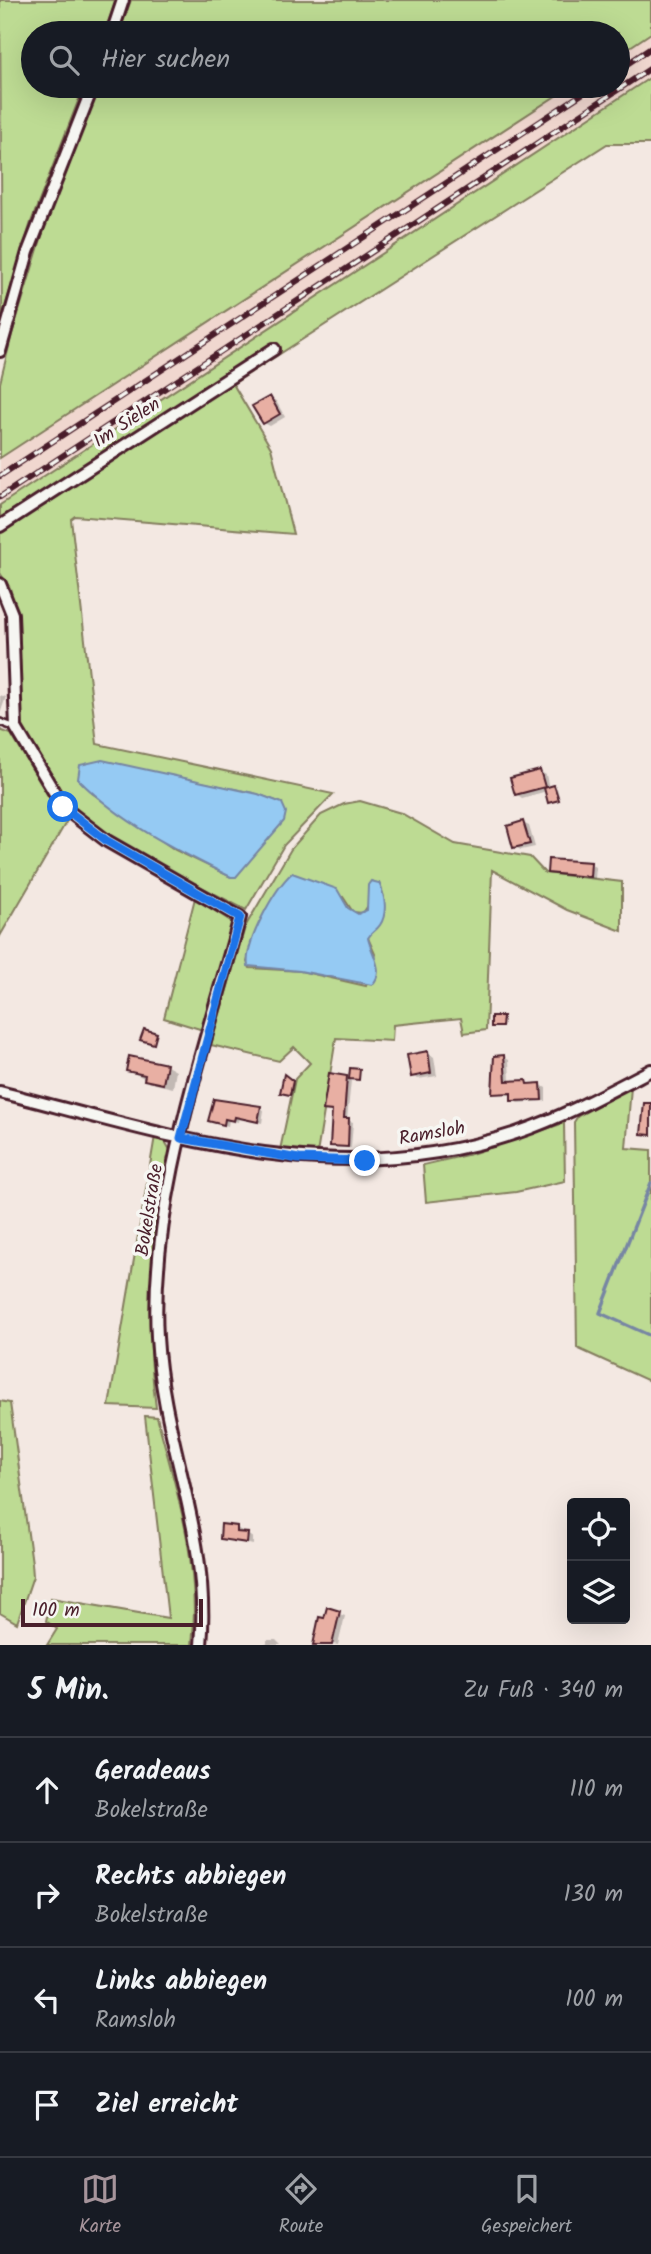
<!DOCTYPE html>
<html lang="de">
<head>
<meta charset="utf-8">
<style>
	:root { --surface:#171b24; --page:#242831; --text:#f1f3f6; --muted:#9ea1a6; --line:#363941; --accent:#a6949b }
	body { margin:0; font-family:Kalam,sans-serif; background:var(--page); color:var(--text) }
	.controls { position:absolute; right:21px; bottom:21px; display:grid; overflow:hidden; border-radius:7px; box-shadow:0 7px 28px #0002 }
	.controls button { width:63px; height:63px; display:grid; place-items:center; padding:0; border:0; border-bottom:2px solid var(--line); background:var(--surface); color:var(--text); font:35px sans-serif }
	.scale { position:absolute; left:21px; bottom:18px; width:182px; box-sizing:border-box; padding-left:7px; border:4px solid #4a1f2b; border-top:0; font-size:19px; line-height:24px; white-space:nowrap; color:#4a1f2b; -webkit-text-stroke:5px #f6f6f2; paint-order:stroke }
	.stop { position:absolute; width:21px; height:21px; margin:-16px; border:5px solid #1a73e8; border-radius:50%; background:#fff }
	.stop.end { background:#1a73e8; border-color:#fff; box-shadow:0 2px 7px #0008 }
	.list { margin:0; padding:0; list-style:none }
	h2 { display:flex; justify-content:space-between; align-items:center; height:91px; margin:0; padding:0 28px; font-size:30px }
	h2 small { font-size:23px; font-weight:400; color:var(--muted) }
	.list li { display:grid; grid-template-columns:46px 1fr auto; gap:21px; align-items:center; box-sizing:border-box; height:105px; padding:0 28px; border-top:2px solid var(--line) }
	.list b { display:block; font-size:26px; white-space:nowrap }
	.list p { margin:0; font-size:23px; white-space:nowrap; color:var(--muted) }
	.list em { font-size:23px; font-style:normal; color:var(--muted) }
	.icon { flex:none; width:38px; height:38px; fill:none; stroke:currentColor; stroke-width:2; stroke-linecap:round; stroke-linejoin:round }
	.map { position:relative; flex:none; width:651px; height:1645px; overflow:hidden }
	.search { position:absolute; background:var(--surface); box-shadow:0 7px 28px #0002; left:21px; right:21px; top:21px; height:77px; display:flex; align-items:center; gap:18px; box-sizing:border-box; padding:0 24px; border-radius:38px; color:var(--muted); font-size:26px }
	.sheet { height:511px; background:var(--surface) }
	nav { display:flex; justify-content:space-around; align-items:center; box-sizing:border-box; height:98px; border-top:2px solid var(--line); background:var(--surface); font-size:19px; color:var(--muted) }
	nav a { display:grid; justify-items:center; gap:4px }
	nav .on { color:var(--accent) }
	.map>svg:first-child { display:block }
	.built { fill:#f0d7cf }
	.green { fill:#bddb93; stroke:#847d5f; stroke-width:2; fill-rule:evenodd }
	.water { fill:#95caf3; stroke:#7786a3; stroke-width:2 }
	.shadow { fill:#0003 }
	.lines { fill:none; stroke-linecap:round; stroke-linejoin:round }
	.stream { stroke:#7786a3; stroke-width:3.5 }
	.building { fill:#e8afa3; stroke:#4a1f2b; stroke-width:2 }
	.service-casing { stroke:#4a1f2b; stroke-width:10 }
	.minor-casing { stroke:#4a1f2b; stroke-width:16 }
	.service { stroke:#f6f6f2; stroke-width:5 }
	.minor { stroke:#f6f6f2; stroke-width:10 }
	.rail-casing { stroke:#4a1f2b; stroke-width:6 }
	.rail { stroke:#f6f6f2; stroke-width:3.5; stroke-dasharray:10; stroke-linecap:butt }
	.route { stroke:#1a73e8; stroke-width:9 }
	.labels { text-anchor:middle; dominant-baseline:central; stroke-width:7; stroke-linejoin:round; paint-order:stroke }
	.street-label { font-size:19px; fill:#4a1f2b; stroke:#f6f6f2 }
</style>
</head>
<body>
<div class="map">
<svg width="651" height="1645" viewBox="0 0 651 1645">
	<rect width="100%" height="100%" fill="#f3e8e2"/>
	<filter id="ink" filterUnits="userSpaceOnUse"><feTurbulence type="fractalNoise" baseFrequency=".0143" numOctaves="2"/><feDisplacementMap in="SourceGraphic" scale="14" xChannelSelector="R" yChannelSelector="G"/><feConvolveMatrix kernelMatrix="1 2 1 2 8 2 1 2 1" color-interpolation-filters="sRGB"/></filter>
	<g filter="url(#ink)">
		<path class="built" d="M651,33V77L0,505V458L571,86H618V55Z"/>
		<path class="green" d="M0,0H116L104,33H33V86H84L31,222L2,317Z
			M131,0H651V33L618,55V33H119Z
			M651,77V144H607L233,384L271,448L293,534L75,516L71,519L97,744L333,794L284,845L246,910L139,855L91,824L67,803L22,727L19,623L10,588L0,573V505ZM102,761L257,794L282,803L258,849L236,876L231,877L175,850L92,793Z
			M100,86H571L0,458V383L12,334L45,226Z
			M0,730L11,734L53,804L68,819L0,936Z
			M360,801L401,813L455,844L530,857L545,873L622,882V931L567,910L492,870L486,1030L464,1033L461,1018L393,1025L392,1041L336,1038L317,1154L280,1150L295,1079L310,1063L294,1047L279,1061L211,1045L245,927L291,849L321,815L344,804ZM379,883L384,897L368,938L375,954L366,986L300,971L250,968L247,962L260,922L343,897L353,912L363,913L369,904L368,889Z
			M195,898L232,922L203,1030L164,1018Z
			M631,1087L626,1148L651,1150V1382L577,1348L574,1122L578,1116Z
			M564,1123L565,1181L516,1192L426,1202L423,1165L471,1154Z
			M155,1136L163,1138L170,1150C152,1237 144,1320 156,1408L109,1406Z
			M0,1401L10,1403L32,1563L33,1576L17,1623L0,1613Z
			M145,1416L157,1417C177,1491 201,1567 192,1645H47L57,1629L46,1621L51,1598L168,1618Z"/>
		<path class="water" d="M102,760L258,794L282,803L286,812L284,821L236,877H231C176,850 121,823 78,779L80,765Z
			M292,873L337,889L348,908L358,914L367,910L368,885L371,881L379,883C385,895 388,913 380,925C376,931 371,932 368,938C371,953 386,971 372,985L300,971L248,966C244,943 275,888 292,873Z"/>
		<path class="shadow" d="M270,398L276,401L285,417L270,426L264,423Z
			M0,695L6,697L1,711H0Z
			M539,771L546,775L549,788H557L560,801L550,802L547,791L522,798L516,794Z
			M523,823L529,826L535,847L521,850L515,847Z
			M590,864L596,867L595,879L555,875L549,872Z
			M428,1053L434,1057L437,1076L418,1079L412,1076Z
			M504,1057L509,1060L510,1083L541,1085L546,1088V1101L518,1103L513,1100V1095L494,1093Z
			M130,1058L167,1066L176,1071L173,1088L156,1084L128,1070Z
			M286,1076L294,1084L292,1095L284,1094Z
			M347,1078L351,1080L347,1120L353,1122L351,1148L332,1145L334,1112L325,1109Z
			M260,1108L264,1110L262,1123L239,1118L238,1122L229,1120L228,1126L214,1122Z
			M237,1528L253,1538V1545L222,1538Z
			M328,1610L345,1616L338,1645L321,1642Z
			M267,1640H276L281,1645H233L267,1644Z"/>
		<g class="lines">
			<path class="stream" d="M651,1183L600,1313L651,1336"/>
		</g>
		<path class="building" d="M270,396L280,414L263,424L252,406Z
			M540,770L545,787L515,795L510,778Z
			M554,785L559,800L548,803L544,788Z
			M523,821L530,844L513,848L507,826Z
			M548,859L591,862L590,877L547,873Z
			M491,1016H503L502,1027H491Z
			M144,1029L157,1033L154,1044L140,1040Z
			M428,1051L431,1073L411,1077L407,1055Z
			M504,1055L506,1081L526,1080L527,1084L541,1083L542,1100L511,1101V1093L492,1094L494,1056Z
			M129,1056L167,1064L163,1084L144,1080L145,1075L126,1071Z
			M350,1068L360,1069L359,1080L349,1079Z
			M329,1073L347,1076L344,1118H349L348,1147L330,1146L332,1111L323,1110Z
			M284,1074L293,1081L290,1095L280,1093Z
			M214,1099L261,1106L258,1122L235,1117L234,1121L225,1119L224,1125L208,1121Z
			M644,1103H651V1135L641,1134Z
			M221,1524L237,1526V1532L248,1533L247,1543L220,1539Z
			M327,1607L340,1611L332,1645H313L319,1617L324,1618Z"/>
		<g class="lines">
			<g class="service-casing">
				<path id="service" d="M0,722L16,728"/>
			</g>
			<g class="minor-casing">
				<path id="minor" d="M112,33L123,0
					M0,351L28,252L93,86
					M0,526L274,349
					M0,584L12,614L16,728L63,807L107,841L240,917C205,1048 149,1201 157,1337C163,1444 211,1536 201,1645
					M0,1092C177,1137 334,1193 516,1133C563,1117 607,1093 651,1070"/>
			</g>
			<use href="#service" class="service"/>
			<use href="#minor" class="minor"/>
			<g class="rail-casing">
				<path id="rail" d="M618,70L651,48
					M0,476L594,86
					M0,497L651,68"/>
			</g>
			<use href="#rail" class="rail"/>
		</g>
	</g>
	<g class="lines" filter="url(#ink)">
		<path class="route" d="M63,807L107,841L240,917L181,1138L299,1159L365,1161"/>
	</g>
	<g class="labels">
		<g class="street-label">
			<text transform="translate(127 423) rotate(-33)">Im Sielen</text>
			<text transform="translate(432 1134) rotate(-10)">Ramsloh</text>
			<text transform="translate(150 1210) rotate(-81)">Bokelstraße</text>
		</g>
	</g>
</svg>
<div class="controls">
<button><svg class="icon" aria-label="locate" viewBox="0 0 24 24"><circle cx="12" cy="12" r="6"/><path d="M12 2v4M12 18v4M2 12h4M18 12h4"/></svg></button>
<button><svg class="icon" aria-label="layers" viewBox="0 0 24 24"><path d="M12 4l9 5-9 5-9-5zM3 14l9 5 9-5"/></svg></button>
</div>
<div class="scale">100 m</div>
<div class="stop" style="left:63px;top:807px"></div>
<div class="stop end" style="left:365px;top:1161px"></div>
<div class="search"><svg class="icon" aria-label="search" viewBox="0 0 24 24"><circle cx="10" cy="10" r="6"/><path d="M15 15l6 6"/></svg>Hier suchen</div>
</div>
<section class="sheet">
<h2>5 Min.<small>Zu Fuß · 340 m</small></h2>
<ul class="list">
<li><svg class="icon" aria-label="ahead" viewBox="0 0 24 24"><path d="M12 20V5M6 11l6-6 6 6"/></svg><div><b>Geradeaus</b><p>Bokelstraße</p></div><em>110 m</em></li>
<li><svg class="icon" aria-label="right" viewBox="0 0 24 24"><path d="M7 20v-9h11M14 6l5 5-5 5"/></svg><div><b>Rechts abbiegen</b><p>Bokelstraße</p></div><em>130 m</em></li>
<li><svg class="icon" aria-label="left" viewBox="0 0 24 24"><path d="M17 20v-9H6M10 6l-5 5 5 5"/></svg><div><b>Links abbiegen</b><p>Ramsloh</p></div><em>100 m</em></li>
<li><svg class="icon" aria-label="arrive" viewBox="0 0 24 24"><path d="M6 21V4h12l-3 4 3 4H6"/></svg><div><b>Ziel erreicht</b></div></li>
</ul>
</section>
<nav>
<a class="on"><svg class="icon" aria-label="map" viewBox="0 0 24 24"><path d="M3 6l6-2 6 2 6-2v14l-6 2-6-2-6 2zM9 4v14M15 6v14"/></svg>Karte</a>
<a><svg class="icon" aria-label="directions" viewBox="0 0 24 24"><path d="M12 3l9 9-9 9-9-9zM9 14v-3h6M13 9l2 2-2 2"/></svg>Route</a>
<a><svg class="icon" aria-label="saved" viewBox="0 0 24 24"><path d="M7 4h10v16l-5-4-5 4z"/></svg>Gespeichert</a>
</nav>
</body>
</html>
